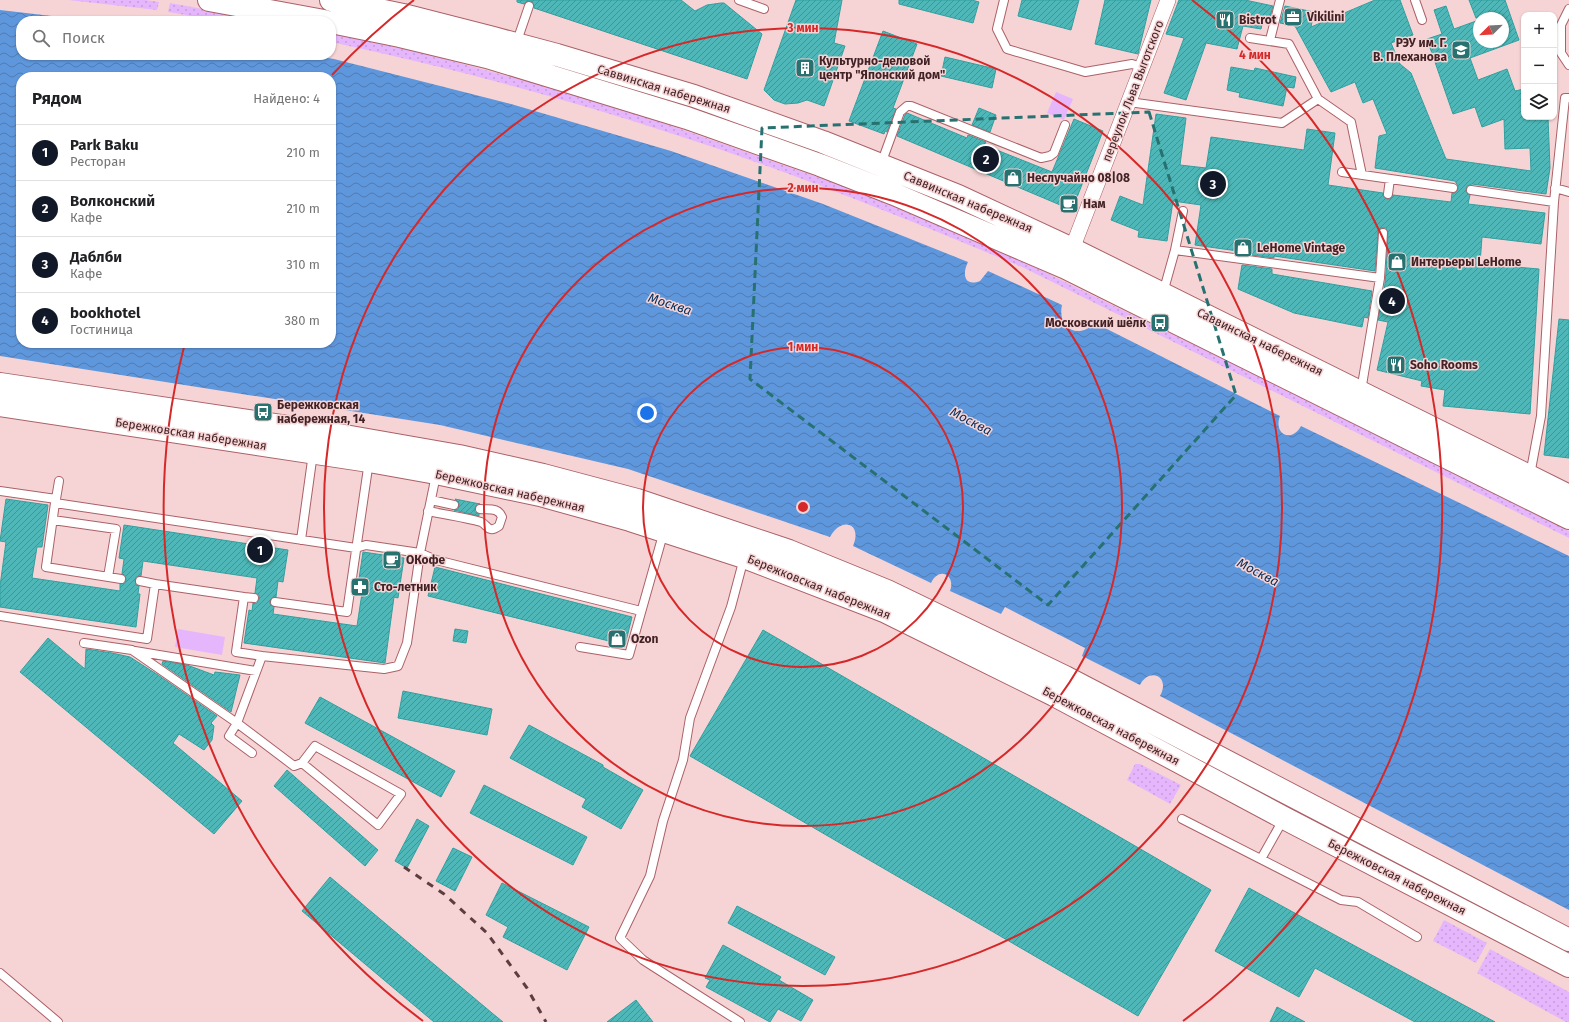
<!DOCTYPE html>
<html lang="ru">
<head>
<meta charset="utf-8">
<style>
	:root { --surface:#fff; --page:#f2f2f2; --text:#202124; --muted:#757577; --line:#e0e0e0; --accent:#111827 }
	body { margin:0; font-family:"Fira Sans",sans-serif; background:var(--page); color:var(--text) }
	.controls { position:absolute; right:12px; top:12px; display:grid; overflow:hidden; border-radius:8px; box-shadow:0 1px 3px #0004 }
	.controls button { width:36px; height:36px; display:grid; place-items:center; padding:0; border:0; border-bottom:1px solid var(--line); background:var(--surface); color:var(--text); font:20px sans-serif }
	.compass { position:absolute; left:1473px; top:12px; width:36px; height:36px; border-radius:50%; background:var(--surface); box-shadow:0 1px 3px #0004; rotate:246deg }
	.you { position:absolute; left:647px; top:413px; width:14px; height:14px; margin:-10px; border:3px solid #fff; border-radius:50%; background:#1a73e8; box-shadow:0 0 0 6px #1a73e833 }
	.badge { display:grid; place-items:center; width:26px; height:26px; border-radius:50%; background:var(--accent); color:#fff; font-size:13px; font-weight:700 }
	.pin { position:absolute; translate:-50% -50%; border:2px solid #fff; box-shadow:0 1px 4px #0006 }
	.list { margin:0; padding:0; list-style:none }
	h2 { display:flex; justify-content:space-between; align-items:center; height:52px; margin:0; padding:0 16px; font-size:17px }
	h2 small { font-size:13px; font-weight:400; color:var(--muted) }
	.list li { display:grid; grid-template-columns:26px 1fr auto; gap:12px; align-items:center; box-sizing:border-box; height:56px; padding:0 16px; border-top:1px solid var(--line) }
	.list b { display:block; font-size:15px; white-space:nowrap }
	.list p { margin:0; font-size:13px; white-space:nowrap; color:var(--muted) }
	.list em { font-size:13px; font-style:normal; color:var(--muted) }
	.icon { flex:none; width:22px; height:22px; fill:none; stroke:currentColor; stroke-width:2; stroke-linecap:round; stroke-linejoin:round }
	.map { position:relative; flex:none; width:1569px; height:1022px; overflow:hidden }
	.search { position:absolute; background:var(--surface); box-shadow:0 1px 3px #0004; left:16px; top:16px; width:320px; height:44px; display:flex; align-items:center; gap:10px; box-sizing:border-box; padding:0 14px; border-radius:16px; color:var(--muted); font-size:15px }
	.panel { position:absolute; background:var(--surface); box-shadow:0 1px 3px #0004; left:16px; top:72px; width:320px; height:276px; border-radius:16px }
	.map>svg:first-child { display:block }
	.grass { fill:url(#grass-dots) }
	.park { fill:#e6b6fd }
	.water { fill:url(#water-waves); fill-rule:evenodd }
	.building { fill:url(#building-hatch); stroke:#339f9f }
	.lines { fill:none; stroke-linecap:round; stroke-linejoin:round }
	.lane-casing { stroke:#ab6167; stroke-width:10 }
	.street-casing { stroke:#ab6167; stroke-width:16 }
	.secondary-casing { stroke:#ab6167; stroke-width:24 }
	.lane { stroke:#fff; stroke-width:8 }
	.street { stroke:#fff; stroke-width:15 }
	.secondary { stroke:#fff; stroke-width:22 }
	.rail { stroke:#5e3d40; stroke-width:3; stroke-dasharray:7 7; stroke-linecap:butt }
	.marked { fill:none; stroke:#277271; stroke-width:3; stroke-dasharray:8 5; stroke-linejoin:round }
	.ring { fill:none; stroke:#d62828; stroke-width:2 }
	.labels { text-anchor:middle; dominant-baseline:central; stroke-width:3; stroke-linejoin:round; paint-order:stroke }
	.poi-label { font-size:12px; font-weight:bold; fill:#422225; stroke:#f6d4d5; text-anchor:start }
	.street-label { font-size:12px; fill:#422225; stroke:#f6d4d5 }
	.water-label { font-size:13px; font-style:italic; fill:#052d59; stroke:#f6d4d5 }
	.centre { fill:#d62828; stroke:#f6d4d5; stroke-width:2 }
	.ring-label { font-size:12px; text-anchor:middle; font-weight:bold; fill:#d62828; stroke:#f6d4d5; stroke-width:3; stroke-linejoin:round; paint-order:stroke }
</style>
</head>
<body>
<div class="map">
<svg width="1569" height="1022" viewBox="0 0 1569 1022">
	<defs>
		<pattern id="grass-dots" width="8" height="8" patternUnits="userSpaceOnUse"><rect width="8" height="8" fill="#e6b6fd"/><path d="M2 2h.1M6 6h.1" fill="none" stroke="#c69cd9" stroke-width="1.8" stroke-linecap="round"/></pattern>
		<pattern id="water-waves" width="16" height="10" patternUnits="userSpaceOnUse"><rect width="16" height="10" fill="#5f97dd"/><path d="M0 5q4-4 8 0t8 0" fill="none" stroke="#507bb3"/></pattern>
		<pattern id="building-hatch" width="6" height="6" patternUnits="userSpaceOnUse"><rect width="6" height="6" fill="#4fb7b7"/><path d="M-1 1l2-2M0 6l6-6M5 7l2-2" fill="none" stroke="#439495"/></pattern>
	</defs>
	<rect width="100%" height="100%" fill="#f6d4d5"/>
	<path class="grass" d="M68,0H146L159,2L157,10Z
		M170,3L269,21H222L168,12Z
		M331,33L423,53L595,100L675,127L840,185L983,242L1350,421L1556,524L1569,531V538L1022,267C907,219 792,172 673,134C561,97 447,67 331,42Z
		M1135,764H1140L1181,785L1170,804L1127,780Z
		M1444,920L1487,943L1476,963L1433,941Z
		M1490,949L1569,992V1022H1566L1477,973Z"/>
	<path class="park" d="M1056,92L1073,99L1064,120L1047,113Z
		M178,629L225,637L222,655L175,647Z"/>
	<path class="water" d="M0,10L95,21H21V55H310L334,59L511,104L671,151L823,204L968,262C962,274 964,287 980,281L988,271L1062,305C1057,328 1078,340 1095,323L1280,416C1273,435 1292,443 1301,426L1569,556V910L1160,696C1171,676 1149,667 1140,685L1082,656L1085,648L1005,607L1001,614L950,591C956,575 939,566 931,583L853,546C863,523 841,516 830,537L628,469L440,425L0,356ZM21,77H331V343H21Z"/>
	<path class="building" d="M517,0H681L695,11L707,5L721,3H724L762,34L747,79L534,8V5L531,1H528L524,4L517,2Z
		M796,0H842L834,43L845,46L824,106L807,100L798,103L785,104L774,100L764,90Z
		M899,0H972L979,2L973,23L899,4Z
		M1022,0H1079L1071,30L1018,16Z
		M1105,0H1151L1138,54L1095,44Z
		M1179,0H1245L1273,6L1269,21L1263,20L1261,29L1243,26L1237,49L1206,43L1186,100L1164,93L1184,38L1166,34Z
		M1375,0H1400L1413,35L1391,43L1400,64L1411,73L1446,159L1531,171L1530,148L1505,149L1504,119L1482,127L1475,107L1453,114L1427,39L1442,34L1434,10L1446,6L1454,29L1479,20V42H1503V18H1476L1469,0H1505L1519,40L1470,58L1478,80L1507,69L1515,91L1524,89V117H1548L1550,168L1546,194L1472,184L1467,186L1466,190V192L1470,195L1468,204L1545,213L1541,244L1482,237L1480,264L1539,269L1530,414L1443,406L1445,390L1421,386L1422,381L1377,370L1388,322L1378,320L1383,293H1384L1386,272L1388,233L1386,228H1381L1378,232L1375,271L1274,256V258L1244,254L1245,252L1195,245L1201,205L1173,201L1167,241L1138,237L1139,231L1111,220L1120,196L1143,205L1156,114L1186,118L1180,165L1206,168L1211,137L1304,150L1307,129L1335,133L1328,185L1383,193V196L1387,199H1390L1393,195L1451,202L1452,193H1455L1458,189V186L1455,181L1375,168L1379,136L1387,134L1373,99L1363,103L1355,82L1331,92L1295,26L1280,23L1285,6L1314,12L1311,27Z
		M883,31L917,44L893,108L896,109L887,132L885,131L884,134L849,121Z
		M945,57L996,69L992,88L941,76Z
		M1231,67L1254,71L1255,68L1296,77L1294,88L1287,87L1283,106L1239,97L1240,93L1227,90Z
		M979,108L996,115L990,132L972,125Z
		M907,113L967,138L968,135L986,142L984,145L1052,172L1074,119L1103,131L1072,210L897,136L905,115Z
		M1242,265L1272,269V274L1372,291L1368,318L1364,317L1362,327L1294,313L1238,289Z
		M1559,319L1569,320V458L1544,455Z
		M6,499L48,505L42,547H37L32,578L120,591V584L125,583L126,579L125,575L122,574L124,559L119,558L124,525L288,550L283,582L278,581L276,597H273L270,601V604L274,607L273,614L357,626L362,593L357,592L363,552L404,558L398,598L394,597L385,663L244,643L249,610L252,611L253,603H257L259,599V595L255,593L257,578L143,561L141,576L136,577L135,580L136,585L139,586L138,594H140L136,627L0,607V586L6,542L0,541Z
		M455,499L480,504H477L475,508V512L479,514V516L454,510L458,509L459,506V503Z
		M435,567L632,617L625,645L428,596Z
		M455,629L468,631L466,643L453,641Z
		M763,630L1211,890L1138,1016L690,756Z
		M48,638L85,669L86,649L112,653L130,657L158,675L217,716L211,723L214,726L212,740L204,750L179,734L173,743L242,801L214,834L20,672Z
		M163,661L187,665L214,675L215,672L240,675L231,712L162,664Z
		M403,691L492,709L487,735L398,718Z
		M320,697L455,771L441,797L305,723Z
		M529,725L603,765V767L643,790L621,829L582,807L586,799L510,758Z
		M287,770L378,850L365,866L274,786Z
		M484,785L587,837L573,865L470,813Z
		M417,819L429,826L407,868L395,861Z
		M453,848L472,857L455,891L436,881Z
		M330,877L492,1013L503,1022H434L302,911Z
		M502,883L589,927L567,970L503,937L508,927L486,915Z
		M1249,888L1333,934L1495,1022H1415L1315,968L1299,997L1215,951Z
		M737,906L835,957L825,975L728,923Z
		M723,945L781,977L779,980L813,1000L801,1021L778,1009L770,1022L706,987L710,980L705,978Z
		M636,1000L653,1022H607Z
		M1277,1007L1305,1022H1270Z"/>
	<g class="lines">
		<g class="lane-casing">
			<path id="lane" d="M739,0L764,9
				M1004,0L997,29L1007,49L1085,72L1132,64L1142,67
				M1415,0L1422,20
				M1569,9L1561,25V53L1569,65
				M1250,38L1289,44L1318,99L1351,122L1362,175
				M1270,40L1280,0
				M516,44L529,6
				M1129,102L1282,123L1318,99
				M881,164L900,112L907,106H911L1041,158L1050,156L1054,153L1065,125
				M1342,172L1453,188
				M1555,188L1569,192
				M1471,190L1554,202
				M1388,194L1390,179
				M1175,250L1183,211
				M1163,293L1175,250L1380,278
				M1361,391L1380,278L1383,233
				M1530,475L1541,416L1554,202L1565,98H1569
				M0,491L56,499L55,503L356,548L366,545L420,553L436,560L641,611
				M56,499L59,481
				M431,500L454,505
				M55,503L46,567L121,579
				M428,511C446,515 464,517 481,522C488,525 488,534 499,526L502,517C498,507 489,510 480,509
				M53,520L116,529L108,577
				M301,540L313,453
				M140,581L155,584
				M244,597L254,598
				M275,602L347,612L369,461
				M0,616L147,639L155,584L244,597L236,652L262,656
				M84,643L132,650L237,723L229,736L252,753
				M580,647L629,655L664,531
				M135,651L256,671
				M302,763L315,746L401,794L378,825L302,763L294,766L237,723L262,656L384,669L398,666L407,643L420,553L436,475
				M1182,819L1341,900L1358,902L1417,937
				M1261,859L1283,820
				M0,973L58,1022
				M740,1022L643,960L620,938L650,876L663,821L683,760L690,718L731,607L744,558"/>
		</g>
		<g class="street-casing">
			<path id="street" d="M1072,249L1168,0"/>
		</g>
		<g class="secondary-casing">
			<path id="secondary" d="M209,0L324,21
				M331,0L403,15L493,38L557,55L694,96L823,142L958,196L1072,249L1569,496
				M331,22L400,36L487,57L553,77L687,118L820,165L894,194L1066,268L1569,518
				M0,384L322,432L459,456L543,475L637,500L789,551L887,591L1065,677L1569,940
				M0,405L369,461L436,473L540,495L630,520L744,557L884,611L1054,695L1284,818L1569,966"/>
		</g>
		<use href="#lane" class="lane"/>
		<use href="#street" class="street"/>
		<use href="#secondary" class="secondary"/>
		<path class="rail" d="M404,867L444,894L487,933L527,988L546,1022"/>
	</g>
	<path class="marked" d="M1149,112L1236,395L1048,605L750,379L762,128Z"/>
	<g class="ring">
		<circle cx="803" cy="507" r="160"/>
		<circle cx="803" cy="507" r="319"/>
		<circle cx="803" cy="507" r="479"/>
		<path d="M423 1021A639 639 0 0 1 184 347M332 75A639 639 0 0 1 414 0M1192 0A639 639 0 0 1 1183 1021"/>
	</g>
	<defs>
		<g id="office-square" transform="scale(1)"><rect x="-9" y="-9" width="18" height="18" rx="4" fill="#277271" stroke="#f6d4d5"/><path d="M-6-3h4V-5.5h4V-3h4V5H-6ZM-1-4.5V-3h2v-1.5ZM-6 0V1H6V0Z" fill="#fff"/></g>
		<g id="restaurant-square" transform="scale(1)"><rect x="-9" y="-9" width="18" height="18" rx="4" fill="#277271" stroke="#f6d4d5"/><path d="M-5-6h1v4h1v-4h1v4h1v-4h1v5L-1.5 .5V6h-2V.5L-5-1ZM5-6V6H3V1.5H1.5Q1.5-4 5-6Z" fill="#fff"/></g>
		<g id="university-square" transform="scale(1)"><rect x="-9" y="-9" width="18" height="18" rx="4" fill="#277271" stroke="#f6d4d5"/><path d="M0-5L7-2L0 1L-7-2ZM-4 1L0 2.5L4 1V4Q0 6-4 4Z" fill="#fff"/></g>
		<g id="building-square" transform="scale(1)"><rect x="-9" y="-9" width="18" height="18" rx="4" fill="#277271" stroke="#f6d4d5"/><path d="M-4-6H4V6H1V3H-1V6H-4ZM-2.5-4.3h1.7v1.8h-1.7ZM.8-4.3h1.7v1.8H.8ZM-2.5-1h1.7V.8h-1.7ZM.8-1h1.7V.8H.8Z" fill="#fff"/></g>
		<g id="shop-square" transform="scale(1)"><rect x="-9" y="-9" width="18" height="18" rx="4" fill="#277271" stroke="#f6d4d5"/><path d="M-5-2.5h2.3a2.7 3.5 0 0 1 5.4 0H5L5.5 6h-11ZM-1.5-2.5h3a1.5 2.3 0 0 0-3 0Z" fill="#fff"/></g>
		<g id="cafe-square" transform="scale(1)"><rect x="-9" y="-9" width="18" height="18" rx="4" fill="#277271" stroke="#f6d4d5"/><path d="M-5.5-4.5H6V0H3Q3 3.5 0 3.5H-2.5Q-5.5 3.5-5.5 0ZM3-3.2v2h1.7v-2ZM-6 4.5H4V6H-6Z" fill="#fff"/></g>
		<g id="bus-square" transform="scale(1)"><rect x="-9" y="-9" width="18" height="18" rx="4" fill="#277271" stroke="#f6d4d5"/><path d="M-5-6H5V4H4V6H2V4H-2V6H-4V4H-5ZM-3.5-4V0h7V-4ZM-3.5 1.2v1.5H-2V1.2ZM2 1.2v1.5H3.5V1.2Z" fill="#fff"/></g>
		<g id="pharmacy-square" transform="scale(1)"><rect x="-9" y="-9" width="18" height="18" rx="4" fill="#277271" stroke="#f6d4d5"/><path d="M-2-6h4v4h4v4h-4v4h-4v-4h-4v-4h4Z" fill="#fff"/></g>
	</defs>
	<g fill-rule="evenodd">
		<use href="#office-square" x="1293" y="17"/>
		<use href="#restaurant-square" x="1225" y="20"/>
		<use href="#university-square" x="1461" y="50"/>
		<use href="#building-square" x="805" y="68"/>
		<use href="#shop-square" x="1013" y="178"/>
		<use href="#cafe-square" x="1069" y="204"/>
		<use href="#shop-square" x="1243" y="248"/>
		<use href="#shop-square" x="1397" y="262"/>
		<use href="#bus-square" x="1160" y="323"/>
		<use href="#restaurant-square" x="1396" y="365"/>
		<use href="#bus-square" x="263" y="412"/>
		<use href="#cafe-square" x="392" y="560"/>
		<use href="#pharmacy-square" x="360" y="587"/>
		<use href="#shop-square" x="617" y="639"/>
	</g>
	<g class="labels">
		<g class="poi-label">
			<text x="1307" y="17">Vikilini</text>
			<text x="1239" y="20">Bistrot</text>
			<text x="1447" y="43" text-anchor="end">РЭУ им. Г.<tspan x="1447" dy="14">В. Плеханова</tspan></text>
			<text x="819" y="61">Культурно-деловой<tspan x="819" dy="14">центр "Японский дом"</tspan></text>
			<text x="1027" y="178">Неслучайно 08|08</text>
			<text x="1083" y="204">Нам</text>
			<text x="1257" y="248">LeHome Vintage</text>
			<text x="1411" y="262">Интерьеры LeHome</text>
			<text x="1146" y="323" text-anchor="end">Московский шёлк</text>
			<text x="1410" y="365">Soho Rooms</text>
			<text x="277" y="405">Бережковская<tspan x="277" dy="14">набережная, 14</tspan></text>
			<text x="406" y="560">ОКофе</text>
			<text x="374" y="587">Сто-летник</text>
			<text x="631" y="639">Ozon</text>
		</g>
		<g class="street-label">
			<text transform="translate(664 89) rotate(17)">Саввинская набережная</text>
			<text transform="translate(1133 91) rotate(-69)">переулок Льва Выготского</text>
			<text transform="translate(968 202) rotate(23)">Саввинская набережная</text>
			<text transform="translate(1260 342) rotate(26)">Саввинская набережная</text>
			<text transform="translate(191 434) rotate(9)">Бережковская набережная</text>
			<text transform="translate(510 491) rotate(13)">Бережковская набережная</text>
			<text transform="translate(819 587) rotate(22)">Бережковская набережная</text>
			<text transform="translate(1111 726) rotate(28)">Бережковская набережная</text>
			<text transform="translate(1397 877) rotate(27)">Бережковская набережная</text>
		</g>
		<g class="water-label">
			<text transform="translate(670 304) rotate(18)">Москва</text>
			<text transform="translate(971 421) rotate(28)">Москва</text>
			<text transform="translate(1258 572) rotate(28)">Москва</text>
		</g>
	</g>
	<circle cx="803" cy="507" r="6" class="centre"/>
	<g class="ring-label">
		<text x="803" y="32">3 мин</text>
		<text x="1255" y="59">4 мин</text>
		<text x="803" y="192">2 мин</text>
		<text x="803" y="351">1 мин</text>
	</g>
</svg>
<div class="controls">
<button>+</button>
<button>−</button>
<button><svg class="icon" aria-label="layers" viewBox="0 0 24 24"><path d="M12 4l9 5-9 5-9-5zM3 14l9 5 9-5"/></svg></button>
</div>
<svg class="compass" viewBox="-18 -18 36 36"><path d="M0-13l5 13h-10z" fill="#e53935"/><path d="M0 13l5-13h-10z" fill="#757577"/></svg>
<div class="you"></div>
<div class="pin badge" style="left:260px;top:550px">1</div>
<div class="pin badge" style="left:986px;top:159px">2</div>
<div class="pin badge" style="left:1213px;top:184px">3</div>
<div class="pin badge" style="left:1392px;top:301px">4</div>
<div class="search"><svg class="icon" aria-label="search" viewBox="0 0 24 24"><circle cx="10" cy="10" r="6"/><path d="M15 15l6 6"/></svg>Поиск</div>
<section class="panel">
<h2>Рядом<small>Найдено: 4</small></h2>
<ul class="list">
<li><span class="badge">1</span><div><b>Park Baku</b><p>Ресторан</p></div><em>210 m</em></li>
<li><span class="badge">2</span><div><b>Волконский</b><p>Кафе</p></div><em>210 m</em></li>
<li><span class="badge">3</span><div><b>Даблби</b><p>Кафе</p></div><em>310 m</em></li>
<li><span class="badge">4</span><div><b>bookhotel</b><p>Гостиница</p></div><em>380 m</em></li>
</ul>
</section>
</div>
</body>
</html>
